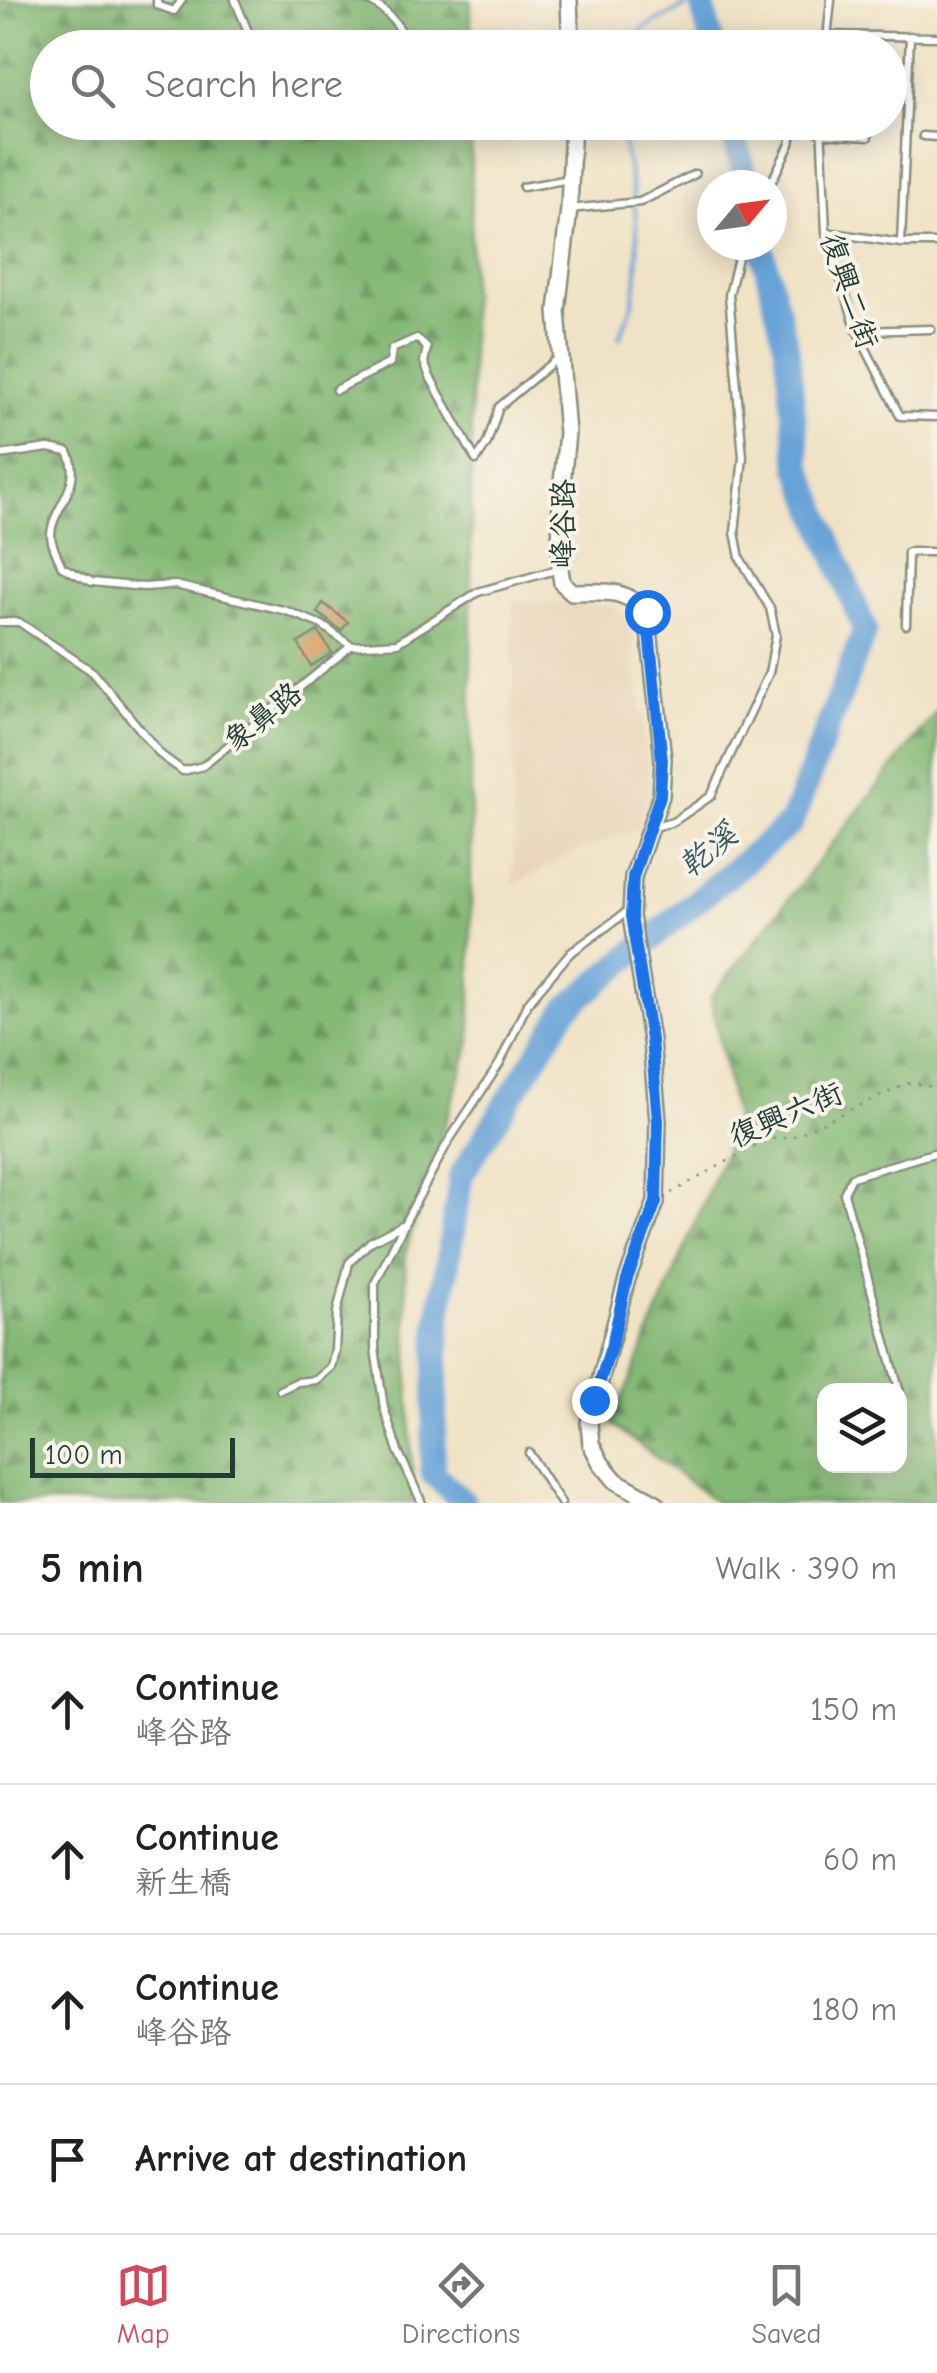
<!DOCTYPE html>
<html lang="en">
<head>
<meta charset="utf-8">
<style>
	:root { --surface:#fff; --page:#f6f6f6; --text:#202124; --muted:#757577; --line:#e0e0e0; --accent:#d1495b }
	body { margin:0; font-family:"Comic Neue","LXGW WenKai TC",sans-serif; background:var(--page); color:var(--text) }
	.controls { position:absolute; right:30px; bottom:30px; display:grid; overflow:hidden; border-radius:20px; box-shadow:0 5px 25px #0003 }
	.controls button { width:90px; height:90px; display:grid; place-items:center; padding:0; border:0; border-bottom:2px solid var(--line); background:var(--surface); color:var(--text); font:50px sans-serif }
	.compass { position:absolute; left:697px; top:170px; width:90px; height:90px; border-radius:50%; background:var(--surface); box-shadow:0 5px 25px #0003; rotate:61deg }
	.scale { position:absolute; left:30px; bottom:25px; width:205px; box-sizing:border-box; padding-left:10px; border:5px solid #1f3d34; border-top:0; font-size:28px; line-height:35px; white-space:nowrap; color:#1f3d34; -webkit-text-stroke:8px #f7f3e8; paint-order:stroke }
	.stop { position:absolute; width:30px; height:30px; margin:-22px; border:8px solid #1a73e8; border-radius:50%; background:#fff }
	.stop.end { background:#1a73e8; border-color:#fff; box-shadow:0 2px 10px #0008 }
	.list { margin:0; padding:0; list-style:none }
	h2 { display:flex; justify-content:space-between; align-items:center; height:130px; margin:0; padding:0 40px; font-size:42px }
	h2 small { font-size:32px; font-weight:400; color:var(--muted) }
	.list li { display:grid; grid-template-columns:65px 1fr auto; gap:30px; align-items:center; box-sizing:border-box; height:150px; padding:0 40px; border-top:2px solid var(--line) }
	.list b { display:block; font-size:38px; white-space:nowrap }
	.list p { margin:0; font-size:32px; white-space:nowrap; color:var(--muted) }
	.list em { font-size:32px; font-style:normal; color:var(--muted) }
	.icon { flex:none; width:55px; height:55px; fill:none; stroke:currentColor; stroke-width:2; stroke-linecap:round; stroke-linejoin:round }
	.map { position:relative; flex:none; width:937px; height:1503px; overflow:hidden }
	.search { position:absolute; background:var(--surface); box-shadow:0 5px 25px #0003; left:30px; right:30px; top:30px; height:110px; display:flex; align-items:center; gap:25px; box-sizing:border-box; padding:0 35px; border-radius:55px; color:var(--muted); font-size:38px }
	.sheet { height:730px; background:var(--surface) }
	nav { display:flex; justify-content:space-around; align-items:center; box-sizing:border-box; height:140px; border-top:2px solid var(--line); background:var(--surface); font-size:28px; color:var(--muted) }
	nav a { display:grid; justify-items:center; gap:5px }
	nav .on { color:var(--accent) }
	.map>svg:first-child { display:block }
	.built { fill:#e9d4b8 }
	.forest { fill:url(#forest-firs); stroke:#527a54; stroke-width:2.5; fill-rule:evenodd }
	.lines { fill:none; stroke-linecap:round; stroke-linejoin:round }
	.stream { stroke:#67a3d8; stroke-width:4 }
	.river { stroke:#67a3d8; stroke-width:25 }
	.building { fill:#d5995e }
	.service-casing { stroke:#88907c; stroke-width:11 }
	.tertiary-casing { stroke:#88907c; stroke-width:20 }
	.path { stroke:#88907c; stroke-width:2.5; stroke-dasharray:2.5 8; stroke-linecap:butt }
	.service { stroke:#fff; stroke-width:6 }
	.tertiary { stroke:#fff; stroke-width:15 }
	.route { stroke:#1a73e8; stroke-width:12 }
	.labels { text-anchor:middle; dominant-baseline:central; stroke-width:8; stroke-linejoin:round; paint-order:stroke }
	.street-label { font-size:30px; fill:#1f3d34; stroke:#f7f3e8 }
	.water-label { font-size:32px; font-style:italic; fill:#355c65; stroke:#f7f3e8 }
</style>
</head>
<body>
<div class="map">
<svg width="937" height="1503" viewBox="0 0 937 1503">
	<defs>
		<pattern id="forest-firs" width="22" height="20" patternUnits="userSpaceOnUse" patternTransform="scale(2.5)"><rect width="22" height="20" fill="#84b874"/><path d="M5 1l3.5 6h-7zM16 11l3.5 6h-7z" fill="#6b9760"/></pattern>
	</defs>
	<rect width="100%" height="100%" fill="#f7f3e8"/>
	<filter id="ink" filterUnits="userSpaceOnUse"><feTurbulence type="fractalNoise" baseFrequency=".01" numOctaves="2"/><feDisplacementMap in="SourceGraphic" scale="20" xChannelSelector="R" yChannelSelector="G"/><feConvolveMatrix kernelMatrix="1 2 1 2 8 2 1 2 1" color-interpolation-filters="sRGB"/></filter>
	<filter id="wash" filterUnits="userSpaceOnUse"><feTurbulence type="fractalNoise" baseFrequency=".0048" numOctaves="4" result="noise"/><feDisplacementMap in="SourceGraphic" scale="40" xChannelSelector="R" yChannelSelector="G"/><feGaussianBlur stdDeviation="2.25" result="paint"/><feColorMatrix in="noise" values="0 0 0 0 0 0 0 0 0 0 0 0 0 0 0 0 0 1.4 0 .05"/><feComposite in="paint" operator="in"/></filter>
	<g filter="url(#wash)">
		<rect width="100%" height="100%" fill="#f0e2c5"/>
		<path class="built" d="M513,600L611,606L629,622L651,783L638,830L575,851L513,886Z"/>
		<path class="forest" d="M0,0H471V47L48,48V122L471,123V1040L405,1254L413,1503H0Z
			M937,711V1503H716L612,1424L736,1124L711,997ZM824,1390H900V1466H824Z"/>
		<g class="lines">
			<path class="stream" d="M624,48L644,28L698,0
				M618,122C632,177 645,245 633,302C630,314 623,327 619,338"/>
			<path class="river" d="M701,0L713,48
				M731,122L747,185
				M464,1503L432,1472L439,1319L461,1175L567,1008L791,823L865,630L799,466L787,349L761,245"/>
		</g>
		<g id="blocks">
			<path class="building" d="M323,603L348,622L341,631L317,612Z
				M318,631L332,653L311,666L298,643Z"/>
		</g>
	</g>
	<g filter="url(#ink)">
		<use href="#blocks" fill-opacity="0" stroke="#88907c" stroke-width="2.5"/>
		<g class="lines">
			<g class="service-casing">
				<path id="service" d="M157,0V5L174,11L182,0
					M235,0L255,48
					M367,0C389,10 400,27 411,48
					M811,48L827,35L937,37
					M826,48L831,0
					M372,122L379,129L477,133L492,122
					M438,122L444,133
					M821,122L826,232L857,331L900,416L937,417
					M820,134L868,137
					M923,136L937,137
					M770,185L790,144L794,122
					M523,187L570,179
					M569,209L640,202L695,174
					M826,232L901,243H937
					M901,243L910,36
					M857,331L931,329
					M336,390L390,363L392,349L417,338L427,348L424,362L430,377L476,460L487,443L499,407L560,356
					M0,455L48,448L68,452C85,486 51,508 51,536C51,545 59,559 62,567L92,582L144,587L175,585L287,611L322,625L351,646
					M0,622H19L93,672L161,755L183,771L203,766L351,646L397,643L478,592L559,569
					M906,625L908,552H937
					M651,828L673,822L711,796L769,673L776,635L770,608L740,558L735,532L743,457L729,295L741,245
					M404,1225L375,1283V1349L384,1408L398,1451L422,1503
					M280,1390L297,1382L316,1380L331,1367L335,1350L337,1312L349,1263L370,1242L404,1224L448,1142L500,1063L527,1004L569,954L631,909
					M901,1396L844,1193L852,1177L937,1152
					M529,1453L561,1503"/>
			</g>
			<g class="tertiary-casing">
				<path id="tertiary" d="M569,0L571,48
					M573,122L569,209L557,311L567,433L561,493L560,569L562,583L572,592C605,592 622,587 647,612L663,759L661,796L633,877L631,916L651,1040L658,1121L656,1202L627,1279L589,1423L591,1444L601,1463L616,1481L656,1503"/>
			</g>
			<path class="path" d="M671,1193L767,1139L789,1138L911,1082L937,1088"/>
			<use href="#service" class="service"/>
			<use href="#tertiary" class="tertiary"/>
		</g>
	</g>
	<g class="lines" filter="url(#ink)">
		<path class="route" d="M594,1400L612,1344L627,1279L656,1202L658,1121L651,1040L631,916L633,877L660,796L662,760L647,612"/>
	</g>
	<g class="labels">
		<g class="street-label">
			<text transform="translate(849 291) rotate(71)">復興二街</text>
			<text transform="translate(563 524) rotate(-90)">峰谷路</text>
			<text transform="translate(263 717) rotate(-39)">象鼻路</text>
			<text transform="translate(786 1115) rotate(-23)">復興六街</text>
		</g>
		<g class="water-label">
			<text transform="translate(708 850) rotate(-39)">乾溪</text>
		</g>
	</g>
</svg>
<div class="controls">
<button><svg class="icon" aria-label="layers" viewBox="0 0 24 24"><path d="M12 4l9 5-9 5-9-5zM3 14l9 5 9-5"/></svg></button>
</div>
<svg class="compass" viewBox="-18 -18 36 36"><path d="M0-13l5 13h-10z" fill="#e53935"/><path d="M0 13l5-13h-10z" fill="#757577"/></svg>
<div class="scale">100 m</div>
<div class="stop" style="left:647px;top:612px"></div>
<div class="stop end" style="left:594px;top:1400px"></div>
<div class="search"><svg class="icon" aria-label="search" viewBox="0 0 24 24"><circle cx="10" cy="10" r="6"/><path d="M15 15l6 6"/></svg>Search here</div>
</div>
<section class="sheet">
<h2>5 min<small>Walk · 390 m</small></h2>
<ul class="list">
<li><svg class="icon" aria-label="ahead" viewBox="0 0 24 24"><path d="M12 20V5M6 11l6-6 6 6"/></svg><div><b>Continue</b><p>峰谷路</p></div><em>150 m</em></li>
<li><svg class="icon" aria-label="ahead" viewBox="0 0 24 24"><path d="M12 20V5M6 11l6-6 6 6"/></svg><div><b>Continue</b><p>新生橋</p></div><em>60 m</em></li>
<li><svg class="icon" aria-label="ahead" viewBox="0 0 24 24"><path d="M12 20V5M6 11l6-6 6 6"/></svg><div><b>Continue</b><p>峰谷路</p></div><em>180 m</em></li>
<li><svg class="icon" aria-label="arrive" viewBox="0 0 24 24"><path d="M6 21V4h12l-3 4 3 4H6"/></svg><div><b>Arrive at destination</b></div></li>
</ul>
</section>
<nav>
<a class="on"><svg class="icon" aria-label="map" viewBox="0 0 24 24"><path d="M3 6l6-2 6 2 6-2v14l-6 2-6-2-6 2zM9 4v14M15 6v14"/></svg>Map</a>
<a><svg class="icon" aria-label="directions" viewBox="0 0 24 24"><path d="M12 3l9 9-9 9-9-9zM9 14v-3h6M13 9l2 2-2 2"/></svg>Directions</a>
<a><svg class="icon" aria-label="saved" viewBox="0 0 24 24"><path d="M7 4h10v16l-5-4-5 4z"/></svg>Saved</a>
</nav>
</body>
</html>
